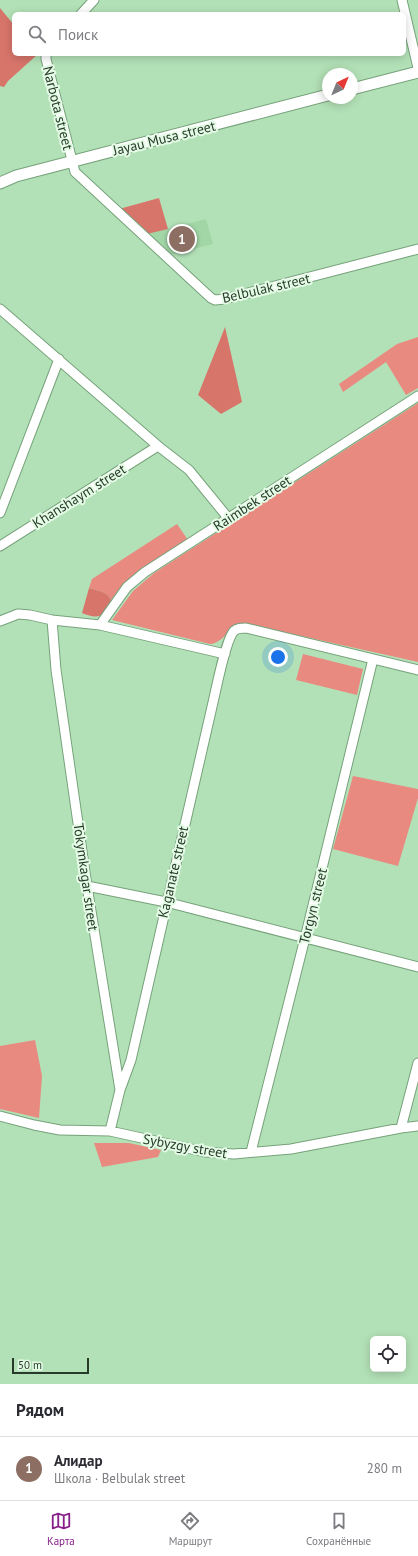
<!DOCTYPE html>
<html lang="ru">
<head>
<meta charset="utf-8">
<style>
	:root { --surface:#fff; --page:#f2f2f3; --text:#2b2b33; --muted:#7c7c81; --line:#e1e1e2; --accent:#872189 }
	body { margin:0; font-family:"PT Sans",sans-serif; background:var(--page); color:var(--text) }
	.controls { position:absolute; right:12px; bottom:12px; display:grid; overflow:hidden; border-radius:6px; box-shadow:0 2px 10px #0003 }
	.controls button { width:36px; height:36px; display:grid; place-items:center; padding:0; border:0; border-bottom:1px solid var(--line); background:var(--surface); color:var(--text); font:20px sans-serif }
	.compass { position:absolute; left:322px; top:68px; width:36px; height:36px; border-radius:50%; background:var(--surface); box-shadow:0 2px 10px #0003; rotate:43deg }
	.scale { position:absolute; left:12px; bottom:10px; width:77px; box-sizing:border-box; padding-left:4px; border:2px solid #283b2a; border-top:0; font-size:11px; line-height:14px; white-space:nowrap; color:#283b2a; -webkit-text-stroke:3px #e4fbe5; paint-order:stroke }
	.you { position:absolute; left:278px; top:657px; width:14px; height:14px; margin:-10px; border:3px solid #fff; border-radius:50%; background:#1a73e8; box-shadow:0 0 0 6px #1a73e833 }
	.badge { display:grid; place-items:center; width:26px; height:26px; border-radius:50%; background:var(--accent); color:#fff; font-size:13px; font-weight:700 }
	.pin { position:absolute; translate:-50% -50%; border:2px solid #fff; box-shadow:0 1px 4px #0006 }
	.list { margin:0; padding:0; list-style:none }
	h2 { display:flex; justify-content:space-between; align-items:center; height:52px; margin:0; padding:0 16px; font-size:17px }
	h2 small { font-size:13px; font-weight:400; color:var(--muted) }
	.list li { display:grid; grid-template-columns:26px 1fr auto; gap:12px; align-items:center; box-sizing:border-box; height:64px; padding:0 16px; border-top:1px solid var(--line) }
	.list b { display:block; font-size:15px; white-space:nowrap }
	.list p { margin:0; font-size:13px; white-space:nowrap; color:var(--muted) }
	.list em { font-size:13px; font-style:normal; color:var(--muted) }
	.icon { flex:none; width:22px; height:22px; fill:none; stroke:currentColor; stroke-width:2; stroke-linecap:round; stroke-linejoin:round }
	.map { position:relative; flex:none; width:418px; height:1384px; overflow:hidden }
	.search { position:absolute; background:var(--surface); box-shadow:0 2px 10px #0003; left:12px; right:12px; top:12px; height:44px; display:flex; align-items:center; gap:10px; box-sizing:border-box; padding:0 14px; border-radius:6px; color:var(--muted); font-size:15px }
	.sheet { height:116px; background:var(--surface) }
	nav { display:flex; justify-content:space-around; align-items:center; box-sizing:border-box; height:56px; border-top:1px solid var(--line); background:var(--surface); font-size:11px; color:var(--muted) }
	nav a { display:grid; justify-items:center; gap:2px }
	nav .on { color:var(--accent) }
	.map>svg:first-child { display:block }
	.built { fill:#a2d6a7 }
	.green { fill:#e98a80 }
	.forest { fill:#d8756b }
	.lines { fill:none; stroke-linecap:round; stroke-linejoin:round }
	.minor-casing { stroke:#76a27b; stroke-width:11 }
	.tertiary-casing { stroke:#76a27b; stroke-width:13 }
	.minor { stroke:#fff; stroke-width:9 }
	.tertiary { stroke:#fff; stroke-width:11 }
	.labels { text-anchor:middle; dominant-baseline:central; stroke-width:4; stroke-linejoin:round; paint-order:stroke }
	.street-label { font-size:14px; fill:#283b2a; stroke:#e4fbe5 }
</style>
</head>
<body>
<div class="map">
<svg width="418" height="1384" viewBox="0 0 418 1384">
	<rect width="100%" height="100%" fill="#b3e1b7"/>
	<path class="built" d="M206,219L213,244L170,255L147,234Z"/>
	<path class="green" d="M418,337V388L406,395L386,362L343,392L339,384L397,344Z
		M418,403V662L243,623C228,627 224,643 210,644L112,620L133,591L154,573Z
		M177,524L188,540C159,558 131,572 111,600C107,591 98,591 89,588L92,579Z
		M303,654L363,669L357,695L296,680Z
		M353,776L418,789V798L398,866L333,849Z
		M35,1040L42,1076L39,1118L0,1109V1046Z
		M94,1143H129L161,1150L158,1157L102,1167Z"/>
	<path class="forest" d="M0,8L14,25V54H38L8,81L4,87L0,86Z
		M159,198L168,229L147,234L119,209Z
		M225,327L242,402L221,414L198,395Z
		M89,588C98,591 107,591 111,600C106,617 98,620 82,613Z"/>
	<g class="lines">
		<g class="minor-casing">
			<path id="minor" d="M402,0L418,68
				M81,14L94,0
				M46,54V59L75,172L211,298L215,300L225,299L418,249
				M0,309L158,446L189,470L229,519
				M0,513L59,359
				M0,546L158,446
				M52,620L56,670L87,886L120,1090L110,1131
				M0,621L18,614L30,615L52,620L100,625L225,654
				M100,625L127,587L145,572L418,396
				M87,886L166,902L418,967
				M120,1090L131,1060L214,698C217,685 226,639 234,631C237,628 241,628 246,628L418,670
				M0,1116L34,1125L60,1130L110,1131L205,1152L234,1154L291,1149L401,1128L418,1126
				M401,1128L418,1063
				M251,1152L305,938L373,659"/>
		</g>
		<g class="tertiary-casing">
			<path id="tertiary" d="M352,89L418,72
				M0,183L16,176L328,95"/>
		</g>
		<use href="#minor" class="minor"/>
		<use href="#tertiary" class="tertiary"/>
	</g>
	<g class="labels">
		<g class="street-label">
			<text transform="translate(58 108) rotate(76)">Narbota street</text>
			<text transform="translate(164 138) rotate(-14)">Jayau Musa street</text>
			<text transform="translate(266 288) rotate(-13)">Belbulak street</text>
			<text transform="translate(79 496) rotate(-32)">Khanshaym street</text>
			<text transform="translate(252 503) rotate(-33)">Raimbek street</text>
			<text transform="translate(173 872) rotate(-77)">Kaganate street</text>
			<text transform="translate(86 877) rotate(82)">Tokymkagar street</text>
			<text transform="translate(313 906) rotate(-76)">Torgyn street</text>
			<text transform="translate(185 1146) rotate(10)">Sybyzgy street</text>
		</g>
	</g>
</svg>
<div class="controls">
<button><svg class="icon" aria-label="locate" viewBox="0 0 24 24"><circle cx="12" cy="12" r="6"/><path d="M12 2v4M12 18v4M2 12h4M18 12h4"/></svg></button>
</div>
<svg class="compass" viewBox="-18 -18 36 36"><path d="M0-13l5 13h-10z" fill="#e53935"/><path d="M0 13l5-13h-10z" fill="#7c7c81"/></svg>
<div class="scale">50 m</div>
<div class="you"></div>
<div class="pin badge" style="left:182px;top:239px;background:#8d6e63">1</div>
<div class="search"><svg class="icon" aria-label="search" viewBox="0 0 24 24"><circle cx="10" cy="10" r="6"/><path d="M15 15l6 6"/></svg>Поиск</div>
</div>
<section class="sheet">
<h2>Рядом<small></small></h2>
<ul class="list">
<li><span class="badge" style="background:#8d6e63">1</span><div><b>Алидар</b><p>Школа · Belbulak street</p></div><em>280 m</em></li>
</ul>
</section>
<nav>
<a class="on"><svg class="icon" aria-label="map" viewBox="0 0 24 24"><path d="M3 6l6-2 6 2 6-2v14l-6 2-6-2-6 2zM9 4v14M15 6v14"/></svg>Карта</a>
<a><svg class="icon" aria-label="directions" viewBox="0 0 24 24"><path d="M12 3l9 9-9 9-9-9zM9 14v-3h6M13 9l2 2-2 2"/></svg>Маршрут</a>
<a><svg class="icon" aria-label="saved" viewBox="0 0 24 24"><path d="M7 4h10v16l-5-4-5 4z"/></svg>Сохранённые</a>
</nav>
</body>
</html>
